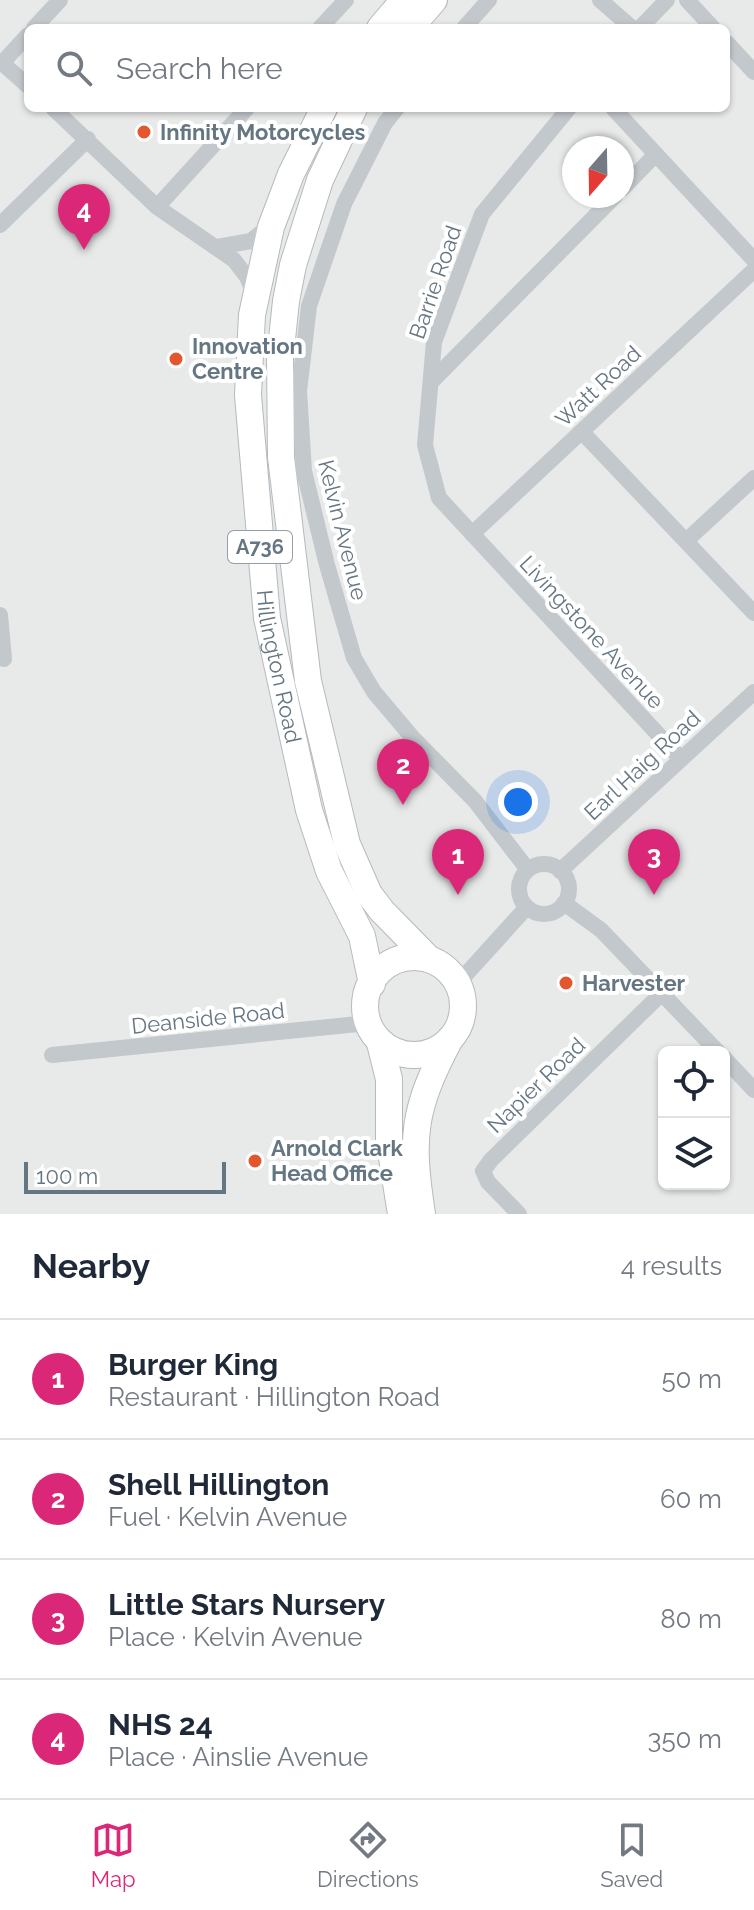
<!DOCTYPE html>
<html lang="en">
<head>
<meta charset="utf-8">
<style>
	:root { --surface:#fff; --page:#f2f2f3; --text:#1f2937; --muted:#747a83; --line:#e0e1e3; --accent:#db2777 }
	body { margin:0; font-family:Raleway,sans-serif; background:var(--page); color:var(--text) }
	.controls { position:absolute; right:24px; bottom:24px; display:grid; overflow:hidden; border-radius:12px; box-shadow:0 2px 6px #0004 }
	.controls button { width:72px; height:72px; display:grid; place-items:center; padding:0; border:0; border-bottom:2px solid var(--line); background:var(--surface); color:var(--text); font:40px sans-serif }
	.compass { position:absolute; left:562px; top:136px; width:72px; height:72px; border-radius:50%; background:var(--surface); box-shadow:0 2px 6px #0004; rotate:200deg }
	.scale { position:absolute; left:24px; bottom:20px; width:202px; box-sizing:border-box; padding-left:8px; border:4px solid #657683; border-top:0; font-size:22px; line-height:28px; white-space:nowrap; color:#657683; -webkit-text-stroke:6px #fff; paint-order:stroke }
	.you { position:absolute; left:518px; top:802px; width:28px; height:28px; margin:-20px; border:6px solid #fff; border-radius:50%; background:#1a73e8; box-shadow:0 0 0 12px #1a73e833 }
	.badge { display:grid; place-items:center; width:52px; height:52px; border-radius:50%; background:var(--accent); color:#fff; font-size:26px; font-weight:700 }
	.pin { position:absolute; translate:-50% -66px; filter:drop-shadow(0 2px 4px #0008) }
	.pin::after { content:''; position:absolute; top:42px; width:28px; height:24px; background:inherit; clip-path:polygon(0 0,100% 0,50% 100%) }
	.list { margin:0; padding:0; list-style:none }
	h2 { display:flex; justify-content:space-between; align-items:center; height:104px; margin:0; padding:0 32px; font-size:34px }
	h2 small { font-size:26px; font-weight:400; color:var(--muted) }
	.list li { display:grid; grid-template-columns:52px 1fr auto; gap:24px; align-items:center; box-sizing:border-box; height:120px; padding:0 32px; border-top:2px solid var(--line) }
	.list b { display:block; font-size:30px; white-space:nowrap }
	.list p { margin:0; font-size:26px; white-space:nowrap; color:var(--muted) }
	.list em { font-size:26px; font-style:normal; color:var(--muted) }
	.icon { flex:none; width:44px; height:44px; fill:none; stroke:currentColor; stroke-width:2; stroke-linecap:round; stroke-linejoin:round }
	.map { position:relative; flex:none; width:754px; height:1214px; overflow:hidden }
	.search { position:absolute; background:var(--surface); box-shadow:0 2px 6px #0004; left:24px; right:24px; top:24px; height:88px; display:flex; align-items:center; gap:20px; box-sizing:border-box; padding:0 28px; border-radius:12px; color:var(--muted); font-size:30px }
	.sheet { height:584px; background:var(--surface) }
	nav { display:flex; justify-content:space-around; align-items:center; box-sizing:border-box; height:112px; border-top:2px solid var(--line); background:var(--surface); font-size:22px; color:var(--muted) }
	nav a { display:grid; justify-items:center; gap:4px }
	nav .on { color:var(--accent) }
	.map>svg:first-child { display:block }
	.built { fill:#e8e9e9; fill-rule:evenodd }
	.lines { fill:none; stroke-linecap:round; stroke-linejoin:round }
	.primary-casing { stroke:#b5babe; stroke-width:28 }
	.minor { stroke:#c3c8cc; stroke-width:16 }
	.primary { stroke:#fff; stroke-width:26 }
	.poi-dot { fill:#e4572e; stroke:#fff; stroke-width:3 }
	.labels { text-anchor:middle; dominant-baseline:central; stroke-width:8; stroke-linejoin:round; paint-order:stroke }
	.shield { fill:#fff; stroke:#939fa8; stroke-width:2 }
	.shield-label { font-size:20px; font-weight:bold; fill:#657683 }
	.poi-label { font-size:22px; font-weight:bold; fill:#657683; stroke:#fff; text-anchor:start }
	.street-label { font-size:22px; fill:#657683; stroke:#fff }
</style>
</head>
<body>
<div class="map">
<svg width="754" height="1214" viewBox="0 0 754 1214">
	<rect width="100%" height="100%" fill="#fafaf8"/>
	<path class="built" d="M0,0H754V1214H0ZM28,28H726V108H28ZM574,148H622V196H574ZM664,1052H724V1184H664Z"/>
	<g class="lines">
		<g class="primary-casing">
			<g id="primary">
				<path d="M380,28L404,0"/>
				<path d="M410,28L434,0"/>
				<path id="s1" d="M324,108L291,174L271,227L252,315L248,395L267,618L309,810L329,871L362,936L372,984"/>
				<path d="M354,108L320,180L293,265L286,301L280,358L281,457L308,681L347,844L369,894L382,911L428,958"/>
				<circle cx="414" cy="1006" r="49"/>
				<path d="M380,1043L389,1079V1139L401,1214"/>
				<path d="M422,1214C410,1136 413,1109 450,1039"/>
			</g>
		</g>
		<path class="minor" d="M600,0L632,28
			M687,0L713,28
			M34,28L60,0
			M320,28L346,0
			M464,28L489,0
			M640,28L667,0
			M726,42L754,72
			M0,61L28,86
			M2,63L28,35
			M53,108L157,207L234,260L247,277L255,296
			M397,108L385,123L344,204L309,306L299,391L304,471L327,565L354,658L374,692L412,737L475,801L528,870
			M569,108L482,214L434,342L425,445L439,498L681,759
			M613,108L754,260
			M622,189L656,154
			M157,207L247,108
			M0,225L88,139
			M217,247L251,241L269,226
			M431,382L615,196
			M582,432L754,613
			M472,534L754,270
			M687,540L754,478
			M0,615L4,659
			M519 889a25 25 0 1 1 50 0a25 25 0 1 1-50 0Z
			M560,871L754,692
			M564,903L601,930L718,1052
			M459,982L527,907
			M52,1055L368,1023
			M724,1058L754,1090
			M519,1214L488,1182L483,1171L491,1160L663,992"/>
		<use href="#primary" class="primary"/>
	</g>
	<g class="poi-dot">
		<circle cx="144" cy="132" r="8"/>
		<circle cx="176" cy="359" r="8"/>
		<circle cx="566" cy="983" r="8"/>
		<circle cx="255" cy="1161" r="8"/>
	</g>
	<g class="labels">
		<rect class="shield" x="228" y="531" width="64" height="32" rx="6"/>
		<g class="shield-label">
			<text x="260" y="547">A736</text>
		</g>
		<g class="poi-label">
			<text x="160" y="132">Infinity Motorcycles</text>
			<text x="192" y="346">Innovation<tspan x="192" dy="25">Centre</tspan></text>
			<text x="582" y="983">Harvester</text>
			<text x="271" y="1148">Arnold Clark<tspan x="271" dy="25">Head Office</tspan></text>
		</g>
		<g class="street-label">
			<text transform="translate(435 282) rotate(-71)">Barrie Road</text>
			<text transform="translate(598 386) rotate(-43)">Watt Road</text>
			<text transform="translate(343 530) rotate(76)">Kelvin Avenue</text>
			<text transform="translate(592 632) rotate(47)">Livingstone Avenue</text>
			<text stroke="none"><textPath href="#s1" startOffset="574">Hillington Road</textPath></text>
			<text transform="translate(642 765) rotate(-43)">Earl Haig Road</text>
			<text transform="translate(208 1018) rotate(-6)">Deanside Road</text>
			<text transform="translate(536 1085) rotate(-44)">Napier Road</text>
		</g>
	</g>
</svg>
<div class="controls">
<button><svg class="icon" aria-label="locate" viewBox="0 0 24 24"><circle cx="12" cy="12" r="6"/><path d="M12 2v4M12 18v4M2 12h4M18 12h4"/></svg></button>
<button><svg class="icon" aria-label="layers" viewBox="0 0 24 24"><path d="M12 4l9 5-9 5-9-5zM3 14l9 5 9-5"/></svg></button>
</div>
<svg class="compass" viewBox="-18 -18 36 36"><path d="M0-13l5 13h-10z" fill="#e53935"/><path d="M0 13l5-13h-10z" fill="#747a83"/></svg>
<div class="scale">100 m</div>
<div class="you"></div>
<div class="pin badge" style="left:458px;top:895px">1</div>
<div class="pin badge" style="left:403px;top:805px">2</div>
<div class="pin badge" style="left:654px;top:895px">3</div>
<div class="pin badge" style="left:84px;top:250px">4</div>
<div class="search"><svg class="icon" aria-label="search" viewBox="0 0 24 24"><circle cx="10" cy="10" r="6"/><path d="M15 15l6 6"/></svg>Search here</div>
</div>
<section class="sheet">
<h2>Nearby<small>4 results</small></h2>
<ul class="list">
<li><span class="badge">1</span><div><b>Burger King</b><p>Restaurant · Hillington Road</p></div><em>50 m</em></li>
<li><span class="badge">2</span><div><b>Shell Hillington</b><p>Fuel · Kelvin Avenue</p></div><em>60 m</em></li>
<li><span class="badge">3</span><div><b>Little Stars Nursery</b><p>Place · Kelvin Avenue</p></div><em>80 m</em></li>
<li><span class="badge">4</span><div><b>NHS 24</b><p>Place · Ainslie Avenue</p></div><em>350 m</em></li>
</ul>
</section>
<nav>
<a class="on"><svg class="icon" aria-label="map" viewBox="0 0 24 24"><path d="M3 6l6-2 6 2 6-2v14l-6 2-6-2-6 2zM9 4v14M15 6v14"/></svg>Map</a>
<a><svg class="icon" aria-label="directions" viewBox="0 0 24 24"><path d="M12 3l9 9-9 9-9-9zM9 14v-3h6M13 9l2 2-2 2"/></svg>Directions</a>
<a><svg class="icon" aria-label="saved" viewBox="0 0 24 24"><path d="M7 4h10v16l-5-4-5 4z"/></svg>Saved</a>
</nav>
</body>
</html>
